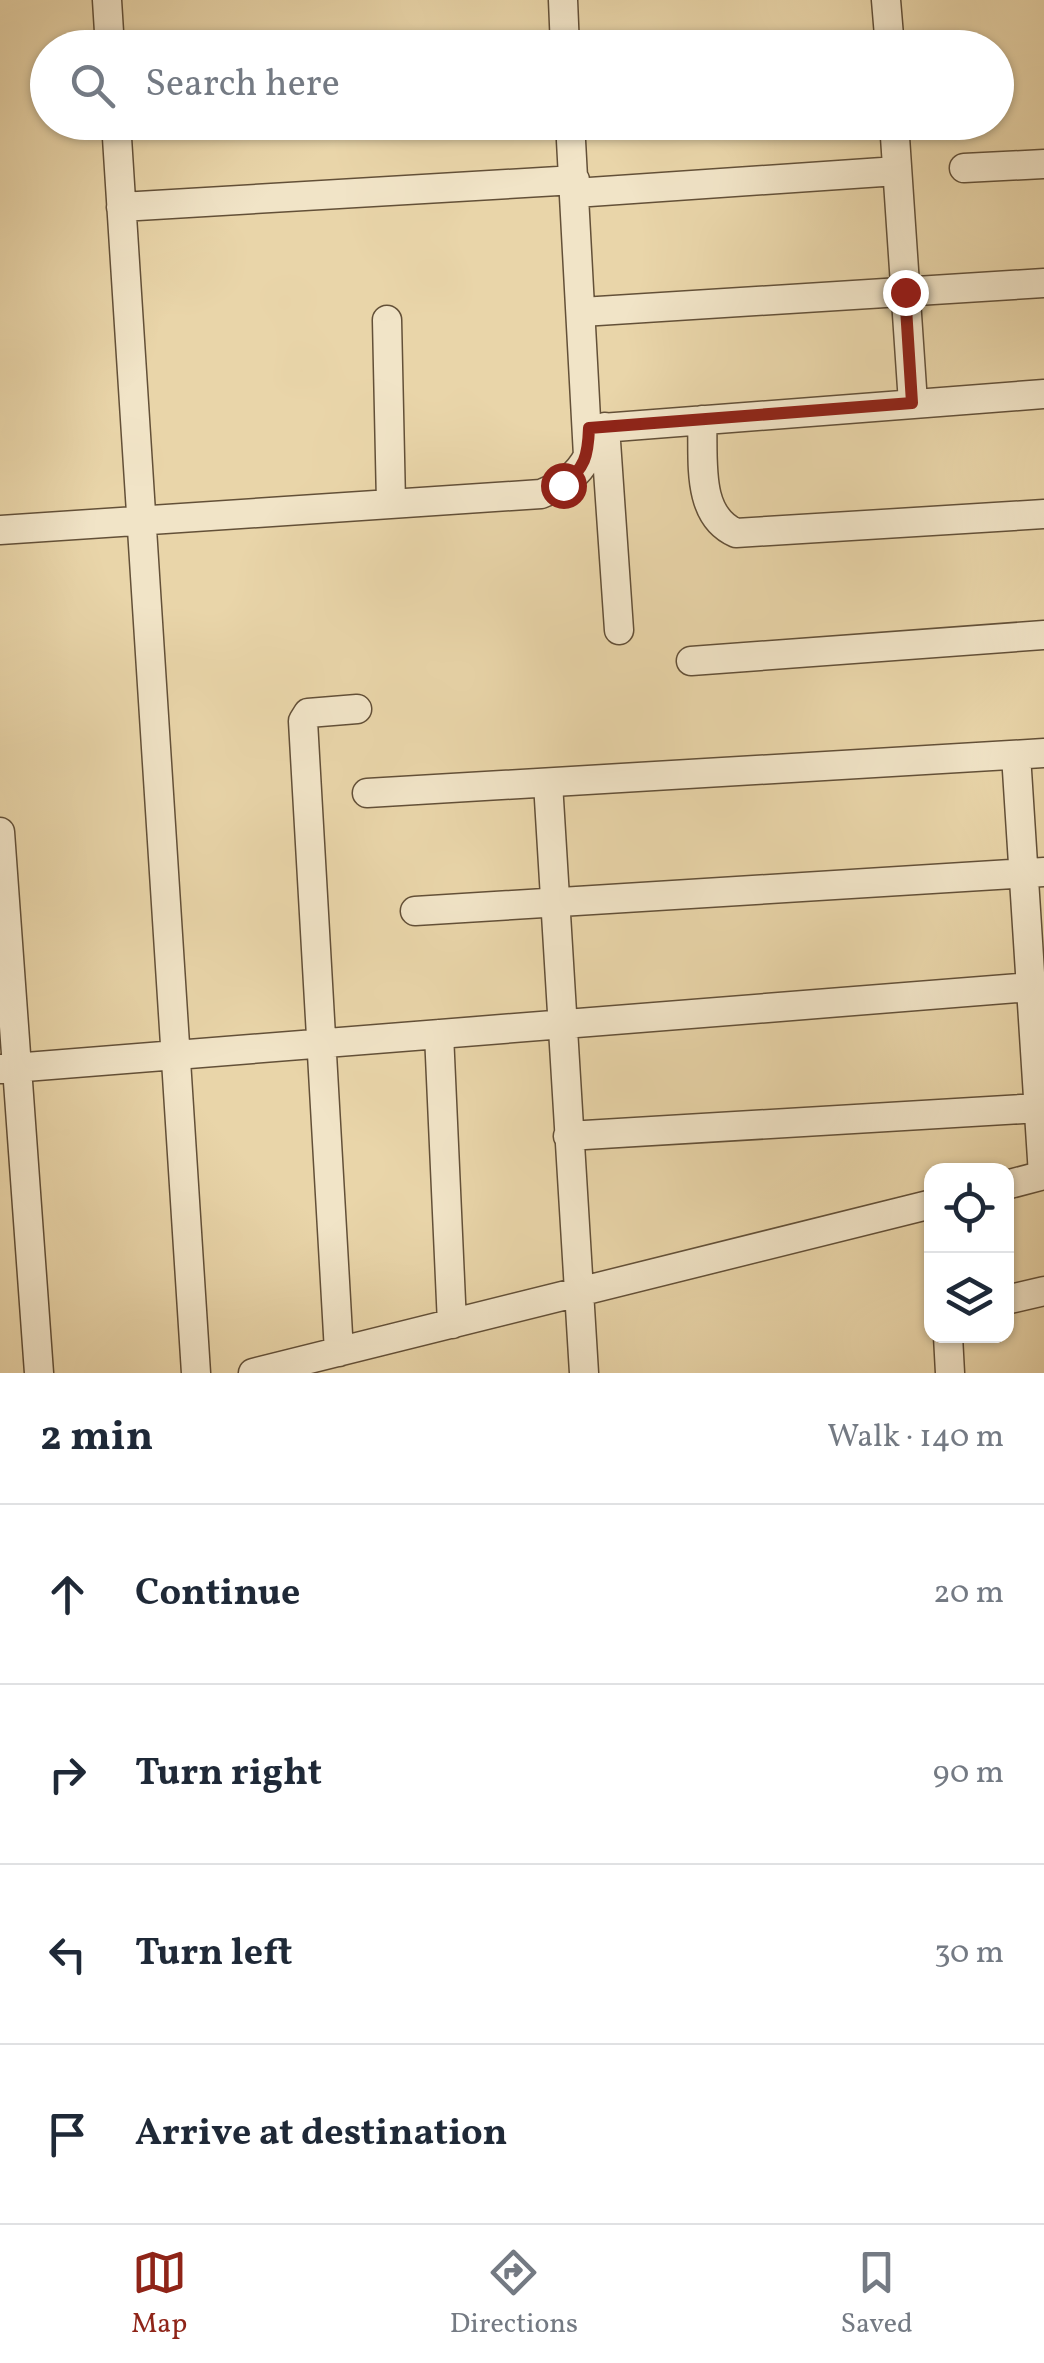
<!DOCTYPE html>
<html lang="en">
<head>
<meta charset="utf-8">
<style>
	:root { --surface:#fff; --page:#f6f6f7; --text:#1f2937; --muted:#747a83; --line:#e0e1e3; --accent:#8f2418 }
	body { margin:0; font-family:Vollkorn,serif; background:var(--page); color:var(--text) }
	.controls { position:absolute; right:30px; bottom:30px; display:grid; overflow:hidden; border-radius:20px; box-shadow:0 2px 8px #0004 }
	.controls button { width:90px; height:90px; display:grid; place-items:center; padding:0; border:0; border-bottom:2px solid var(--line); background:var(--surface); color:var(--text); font:50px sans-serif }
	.stop { position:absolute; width:30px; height:30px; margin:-22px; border:8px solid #8f2418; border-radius:50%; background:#fff }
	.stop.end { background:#8f2418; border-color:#fff; box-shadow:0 2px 10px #0008 }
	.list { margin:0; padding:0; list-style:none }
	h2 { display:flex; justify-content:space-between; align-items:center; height:130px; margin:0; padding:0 40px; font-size:42px }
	h2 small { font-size:32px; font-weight:400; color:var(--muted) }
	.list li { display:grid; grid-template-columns:65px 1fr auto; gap:30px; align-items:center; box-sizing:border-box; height:180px; padding:0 40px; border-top:2px solid var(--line) }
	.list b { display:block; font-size:38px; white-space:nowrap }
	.list em { font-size:32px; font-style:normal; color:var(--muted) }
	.icon { flex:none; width:55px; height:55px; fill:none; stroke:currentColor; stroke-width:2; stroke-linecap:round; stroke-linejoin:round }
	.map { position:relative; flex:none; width:1044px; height:1373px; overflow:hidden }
	.search { position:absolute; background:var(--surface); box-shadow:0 2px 8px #0004; left:30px; right:30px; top:30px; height:110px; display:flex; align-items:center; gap:25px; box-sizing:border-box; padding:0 35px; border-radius:55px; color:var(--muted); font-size:38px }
	.sheet { height:850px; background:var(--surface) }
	nav { display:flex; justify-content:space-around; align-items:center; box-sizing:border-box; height:140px; border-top:2px solid var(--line); background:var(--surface); font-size:28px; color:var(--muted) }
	nav a { display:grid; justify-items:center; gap:5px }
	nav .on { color:var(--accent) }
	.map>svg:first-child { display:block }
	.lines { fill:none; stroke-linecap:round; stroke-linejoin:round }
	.minor-casing { stroke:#635038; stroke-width:31 }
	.minor { stroke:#f1e4c7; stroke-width:28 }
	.route { stroke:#8f2418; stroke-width:12 }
</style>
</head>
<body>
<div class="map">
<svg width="1044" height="1373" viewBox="0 0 1044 1373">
	<rect width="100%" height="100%" fill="#e9d5a9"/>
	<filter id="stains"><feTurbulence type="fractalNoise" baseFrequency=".002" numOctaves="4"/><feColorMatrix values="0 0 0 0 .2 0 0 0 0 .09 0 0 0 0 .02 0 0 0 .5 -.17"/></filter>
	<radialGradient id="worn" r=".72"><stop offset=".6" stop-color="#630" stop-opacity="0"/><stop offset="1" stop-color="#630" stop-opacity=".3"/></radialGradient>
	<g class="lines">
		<g class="minor-casing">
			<path id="minor" d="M107,0L110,48
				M563,0L565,48
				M886,0L890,48
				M116,122L196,1373
				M894,122L913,403
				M964,168L1044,164
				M575,193L897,171
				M121,207L575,180
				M582,312L1044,283
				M387,320L391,503
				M702,420C704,458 695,515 736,533L1044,514
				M605,427L619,630
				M589,429L1044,394
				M0,530L541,494C563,485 577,477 588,456L570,122
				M691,661L1044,635
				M1016,755L1043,1175
				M548,783L584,1373
				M367,793L1044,753
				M0,832L39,1373
				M415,911L1044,872
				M439,1034L452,1324
				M0,1069L1030,987
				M568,1136L1039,1108
				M1006,1185L1044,1175
				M1006,1300L1044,1291
				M948,1336L950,1373
				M339,1352L303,721L308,713L357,709
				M253,1373L932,1204"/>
		</g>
		<use href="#minor" class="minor"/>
	</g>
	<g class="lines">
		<path class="route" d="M563,485C585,468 588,456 589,428L912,403L905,292"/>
	</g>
	<rect width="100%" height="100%" filter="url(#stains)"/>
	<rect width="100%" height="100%" fill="url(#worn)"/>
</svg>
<div class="controls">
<button><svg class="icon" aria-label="locate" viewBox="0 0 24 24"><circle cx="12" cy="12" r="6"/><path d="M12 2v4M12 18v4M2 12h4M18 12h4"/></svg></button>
<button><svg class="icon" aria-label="layers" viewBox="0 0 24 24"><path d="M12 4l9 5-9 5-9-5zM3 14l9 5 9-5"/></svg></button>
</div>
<div class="stop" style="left:563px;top:485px"></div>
<div class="stop end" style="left:905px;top:292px"></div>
<div class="search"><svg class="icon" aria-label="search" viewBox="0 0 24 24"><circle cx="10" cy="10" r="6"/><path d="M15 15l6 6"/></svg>Search here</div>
</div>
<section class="sheet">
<h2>2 min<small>Walk · 140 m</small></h2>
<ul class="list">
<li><svg class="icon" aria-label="ahead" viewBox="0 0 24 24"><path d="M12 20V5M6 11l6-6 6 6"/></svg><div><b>Continue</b></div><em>20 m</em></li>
<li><svg class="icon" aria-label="right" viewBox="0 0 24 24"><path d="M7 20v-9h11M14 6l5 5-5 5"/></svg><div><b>Turn right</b></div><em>90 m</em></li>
<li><svg class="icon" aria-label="left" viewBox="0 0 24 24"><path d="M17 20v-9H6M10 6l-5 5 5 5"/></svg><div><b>Turn left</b></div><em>30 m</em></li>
<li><svg class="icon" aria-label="arrive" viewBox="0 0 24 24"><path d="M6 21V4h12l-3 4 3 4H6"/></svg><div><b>Arrive at destination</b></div></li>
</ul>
</section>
<nav>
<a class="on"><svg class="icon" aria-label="map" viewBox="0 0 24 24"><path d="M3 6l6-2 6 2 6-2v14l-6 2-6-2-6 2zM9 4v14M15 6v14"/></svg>Map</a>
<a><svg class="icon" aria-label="directions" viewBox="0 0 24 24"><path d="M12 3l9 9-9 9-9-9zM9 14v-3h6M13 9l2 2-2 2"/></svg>Directions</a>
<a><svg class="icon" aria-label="saved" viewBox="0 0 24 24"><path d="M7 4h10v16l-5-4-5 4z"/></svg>Saved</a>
</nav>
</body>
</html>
